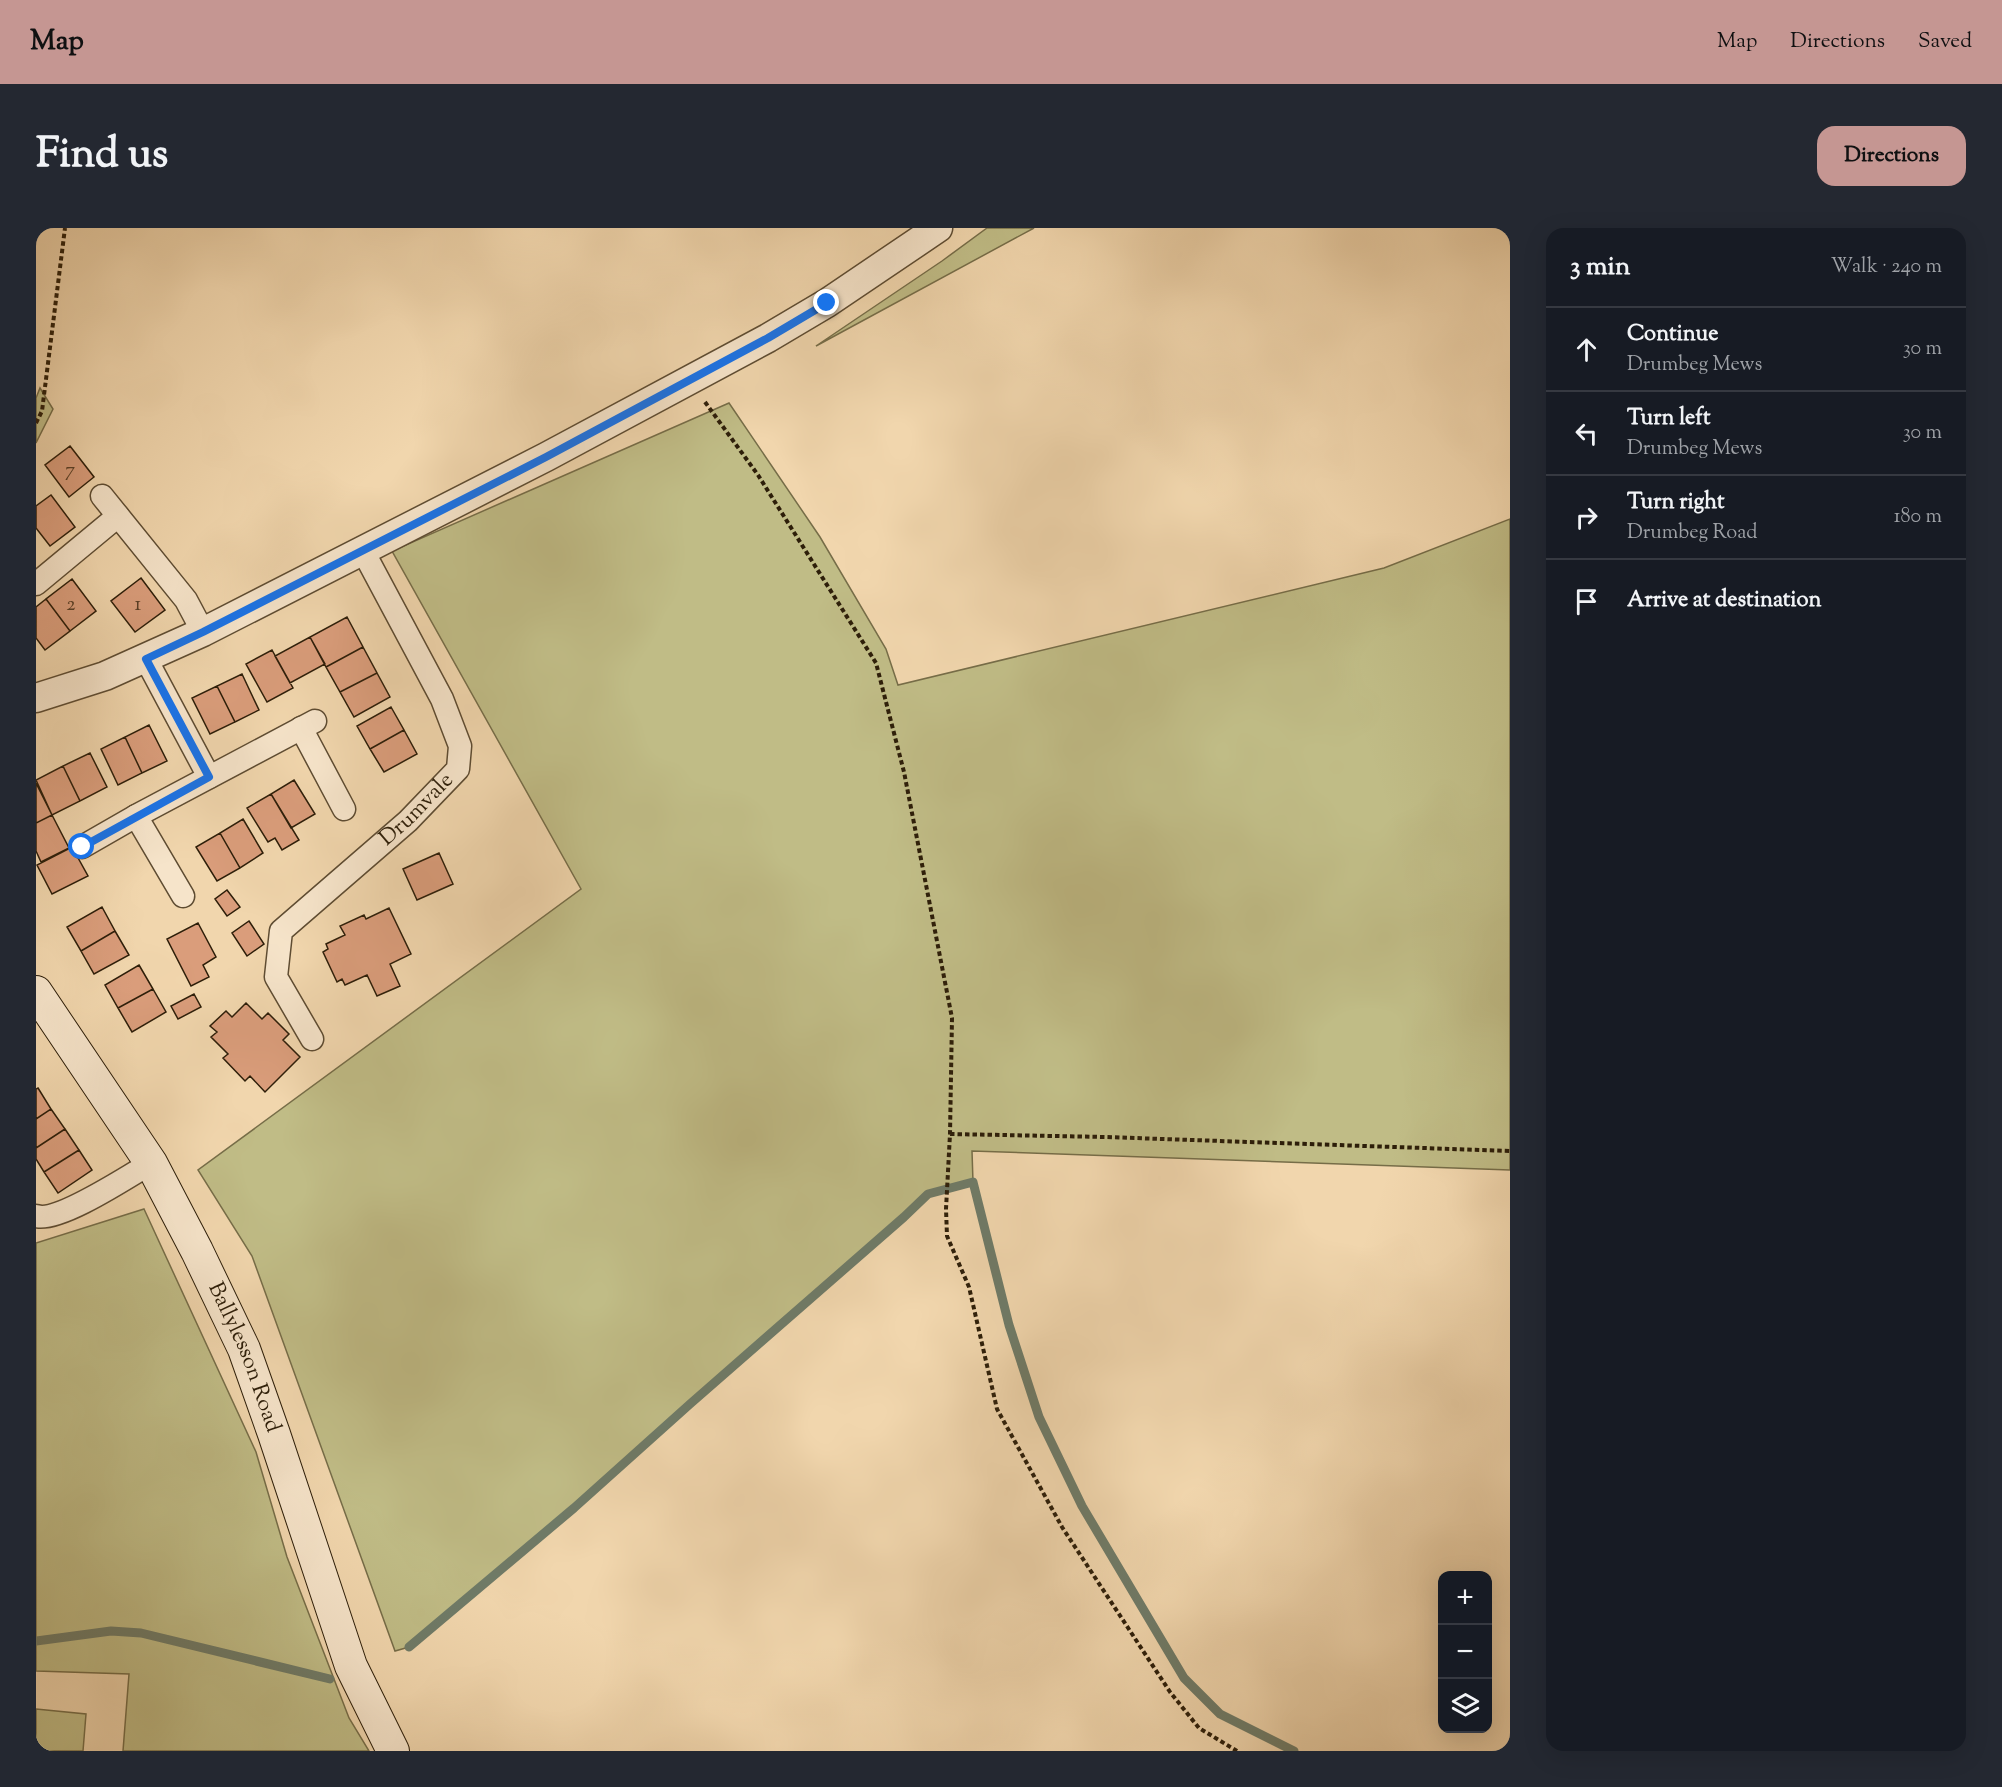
<!DOCTYPE html>
<html lang="en">
<head>
<meta charset="utf-8">
<style>
	:root { --surface:#171b24; --page:#242831; --text:#f1f3f6; --muted:#9ea1a6; --line:#363941; --accent:#c59692 }
	body { margin:0; font-family:"Sorts Mill Goudy",serif; background:var(--page); color:var(--text) }
	.controls { position:absolute; right:18px; bottom:18px; display:grid; overflow:hidden; border-radius:12px; box-shadow:0 6px 24px #0002 }
	.controls button { width:54px; height:54px; display:grid; place-items:center; padding:0; border:0; border-bottom:2px solid var(--line); background:var(--surface); color:var(--text); font:30px sans-serif }
	.stop { position:absolute; width:18px; height:18px; margin:-14px; border:4px solid #1a73e8; border-radius:50%; background:#fff }
	.stop.end { background:#1a73e8; border-color:#fff; box-shadow:0 2px 6px #0008 }
	.list { margin:0; padding:0; list-style:none }
	h2 { display:flex; justify-content:space-between; align-items:center; height:78px; margin:0; padding:0 24px; font-size:26px }
	h2 small { font-size:20px; font-weight:400; color:var(--muted) }
	.list li { display:grid; grid-template-columns:39px 1fr auto; gap:18px; align-items:center; box-sizing:border-box; height:84px; padding:0 24px; border-top:2px solid var(--line) }
	.list b { display:block; font-size:22px; white-space:nowrap }
	.list p { margin:0; font-size:20px; white-space:nowrap; color:var(--muted) }
	.list em { font-size:20px; font-style:normal; color:var(--muted) }
	.icon { flex:none; width:33px; height:33px; fill:none; stroke:currentColor; stroke-width:2; stroke-linecap:round; stroke-linejoin:round }
	.map { position:relative; flex:none; width:1474px; height:1523px; overflow:hidden; border-radius:18px }
	header { display:flex; align-items:center; gap:36px; box-sizing:border-box; height:84px; padding:0 30px; background:var(--accent); color:#111 }
	header strong { font-size:28px }
	nav { display:flex; gap:33px; margin-inline-start:auto; font-size:21px }
	.intro { display:flex; align-items:center; justify-content:space-between; box-sizing:border-box; height:144px; padding:0 36px }
	h1 { margin:0; font-size:42px }
	.button { padding:15px 27px; border-radius:18px; background:var(--accent); color:#111; font-size:21px; font-weight:700 }
	main { display:flex; gap:36px; padding:0 36px }
	aside { flex:1; background:var(--surface); border-radius:18px; box-shadow:0 6px 24px #0002 }
	.map>svg:first-child { display:block }
	.green { fill:#c0bc86; stroke:#766d48; stroke-width:1.5 }
	.lines { fill:none; stroke-linecap:round; stroke-linejoin:round }
	.stream { stroke:#6f7b68; stroke-width:9 }
	.building { fill:#da9d7b; stroke:#2d1e09; stroke-width:1.5 }
	.minor-casing { stroke:#5e4c32; stroke-width:25 }
	.tertiary-casing { stroke:#5e4c32; stroke-width:31 }
	.secondary-casing { stroke:#2d1e09; stroke-width:34 }
	.path { stroke:#2d1e09; stroke-width:4; stroke-dasharray:4.5 3; stroke-linecap:butt }
	.minor { stroke:#f6e4ca; stroke-width:22 }
	.tertiary { stroke:#f6e4ca; stroke-width:28 }
	.secondary { stroke:#f6e4ca; stroke-width:32 }
	.route { stroke:#1a73e8; stroke-width:8 }
	.labels { text-anchor:middle; dominant-baseline:central; stroke-width:5; stroke-linejoin:round; paint-order:stroke }
	.number-label { font-size:20px; fill:#583e26 }
	.street-label { font-size:22px; fill:#2d1e09; stroke:#f6e4ca }
</style>
</head>
<body>
<header>
<strong>Map</strong>
<nav><a>Map</a><a>Directions</a><a>Saved</a></nav>
</header>
<div class="intro"><h1>Find us</h1><a class="button">Directions</a></div>
<main>
<div class="map">
<svg width="1474" height="1523" viewBox="0 0 1474 1523">
	<rect width="100%" height="100%" fill="#f1d6ad"/>
	<filter id="stains"><feTurbulence type="fractalNoise" baseFrequency=".00333" numOctaves="4"/><feColorMatrix values="0 0 0 0 .2 0 0 0 0 .09 0 0 0 0 .02 0 0 0 .5 -.17"/></filter>
	<radialGradient id="worn" r=".72"><stop offset=".6" stop-color="#630" stop-opacity="0"/><stop offset="1" stop-color="#630" stop-opacity=".3"/></radialGradient>
	<path class="green" d="M951,0H998L780,118L906,33Z
		M4,160L17,181L0,215V170Z
		M693,175L784,309L850,421L862,457L1348,340L1474,291V942L936,923L937,954L892,966L868,989L654,1176L538,1280L373,1419L359,1423L216,1028L162,942L545,661L356,323Z
		M108,981L220,1224L251,1329L313,1490L333,1523H87L93,1446L0,1443V1015Z
		M0,1481L50,1486L47,1523H0Z"/>
	<g class="lines">
		<path class="stream" d="M0,1413L75,1403L105,1405L294,1451
			M373,1419L538,1280L654,1176L868,989L892,966L937,954L973,1097L1003,1189L1046,1278L1148,1450L1184,1486L1258,1523"/>
	</g>
	<path class="building" d="M34,218L58,249L33,269L9,237Z
		M15,267L39,299L14,318L0,300V278Z
		M105,350L129,382L99,404L75,373Z
		M36,351L60,383L34,403L10,371Z
		M10,371L34,403L9,422L0,410V379Z
		M311,389L327,419L290,439L274,409Z
		M274,409L289,436L254,455L239,428Z
		M327,419L341,445L304,464L290,439Z
		M236,422L257,460L231,474L210,436Z
		M341,445L354,469L318,489L304,464Z
		M206,446L223,482L199,494L181,458Z
		M181,458L199,494L174,506L156,470Z
		M355,479L368,502L334,521L321,498Z
		M113,497L131,533L106,545L89,509Z
		M368,502L381,526L348,544L334,521Z
		M89,509L106,545L82,557L65,521Z
		M54,525L71,559L44,573L27,538Z
		M27,538L44,573L16,587L0,552Z
		M258,552L279,586L255,600L235,566Z
		M0,555L16,587L0,595Z
		M235,566L263,612L246,622L239,610L232,614L211,580Z
		M16,587L33,620L5,634L0,623V595Z
		M207,591L227,625L204,640L184,605Z
		M184,605L204,640L181,653L160,619Z
		M36,619L52,648L16,666L1,637Z
		M403,625L417,656L381,672L367,641Z
		M191,662L204,679L191,688L179,671Z
		M66,679L79,703L45,723L31,699Z
		M353,680L375,726L354,736L364,758L341,768L331,747L309,757L306,751L301,754L287,724L292,721L290,716L309,707L304,698L328,687L330,691Z
		M213,693L228,716L211,728L196,705Z
		M162,695L180,729L167,737L173,749L155,758L131,711Z
		M79,703L93,727L58,746L45,723Z
		M103,737L117,761L82,780L69,757Z
		M117,761L130,784L96,804L82,780Z
		M158,766L165,779L142,791L135,778Z
		M210,775L226,791L232,785L253,806L247,812L264,829L229,864L214,848L209,853L187,830L192,826L175,809L181,804L174,798L190,783L196,789Z
		M2,860L15,881L0,891V861Z
		M15,881L29,901L0,920V891Z
		M29,901L43,922L8,944L0,931V920Z
		M43,922L56,942L22,965L8,944Z"/>
	<g class="lines">
		<g class="minor-casing">
			<g id="minor">
				<path d="M66,268L150,372L167,404"/>
				<path d="M0,356L82,288"/>
				<path d="M110,431L173,549"/>
				<path d="M265,500L308,581"/>
				<path d="M100,588L147,668"/>
				<path d="M46,619L100,588L279,493"/>
				<path id="s1" d="M276,811L240,749L245,703L372,593L422,541L424,518L406,471L327,323"/>
				<path d="M0,988C22,995 93,948 115,935"/>
			</g>
		</g>
		<g class="tertiary-casing">
			<path id="tertiary" d="M0,470L69,448L167,404L510,229L732,110L791,75L902,0"/>
		</g>
		<g class="secondary-casing">
			<g id="secondary">
				<path id="s2" d="M0,764L115,935L161,1023L208,1121L238,1206L315,1438L357,1523"/>
			</g>
		</g>
		<path class="path" d="M669,174L722,247L840,435L868,544L916,790L914,906L910,981L911,1008L933,1059L961,1181L1026,1299L1134,1464L1163,1500L1201,1523
			M0,195L6,183L29,0
			M914,906L1069,909L1474,923"/>
		<use href="#minor" class="minor"/>
		<use href="#tertiary" class="tertiary"/>
		<use href="#secondary" class="secondary"/>
	</g>
	<g class="lines">
		<path class="route" d="M46,619L173,549L110,431L167,404L510,229L732,110L791,75"/>
	</g>
	<g class="labels">
		<g class="number-label">
			<text x="34" y="243">7</text>
			<text x="35" y="377">2</text>
			<text x="102" y="377">1</text>
		</g>
		<g class="street-label">
			<text stroke="none"><textPath href="#s1" startOffset="300">Drumvale</textPath></text>
			<text stroke="none"><textPath href="#s2" startOffset="422">Ballylesson Road</textPath></text>
		</g>
	</g>
	<rect width="100%" height="100%" filter="url(#stains)"/>
	<rect width="100%" height="100%" fill="url(#worn)"/>
</svg>
<div class="controls">
<button>+</button>
<button>−</button>
<button><svg class="icon" aria-label="layers" viewBox="0 0 24 24"><path d="M12 4l9 5-9 5-9-5zM3 14l9 5 9-5"/></svg></button>
</div>
<div class="stop" style="left:46px;top:619px"></div>
<div class="stop end" style="left:791px;top:75px"></div>
</div>
<aside>
<h2>3 min<small>Walk · 240 m</small></h2>
<ul class="list">
<li><svg class="icon" aria-label="ahead" viewBox="0 0 24 24"><path d="M12 20V5M6 11l6-6 6 6"/></svg><div><b>Continue</b><p>Drumbeg Mews</p></div><em>30 m</em></li>
<li><svg class="icon" aria-label="left" viewBox="0 0 24 24"><path d="M17 20v-9H6M10 6l-5 5 5 5"/></svg><div><b>Turn left</b><p>Drumbeg Mews</p></div><em>30 m</em></li>
<li><svg class="icon" aria-label="right" viewBox="0 0 24 24"><path d="M7 20v-9h11M14 6l5 5-5 5"/></svg><div><b>Turn right</b><p>Drumbeg Road</p></div><em>180 m</em></li>
<li><svg class="icon" aria-label="arrive" viewBox="0 0 24 24"><path d="M6 21V4h12l-3 4 3 4H6"/></svg><div><b>Arrive at destination</b></div></li>
</ul>
</aside>
</main>
</body>
</html>
